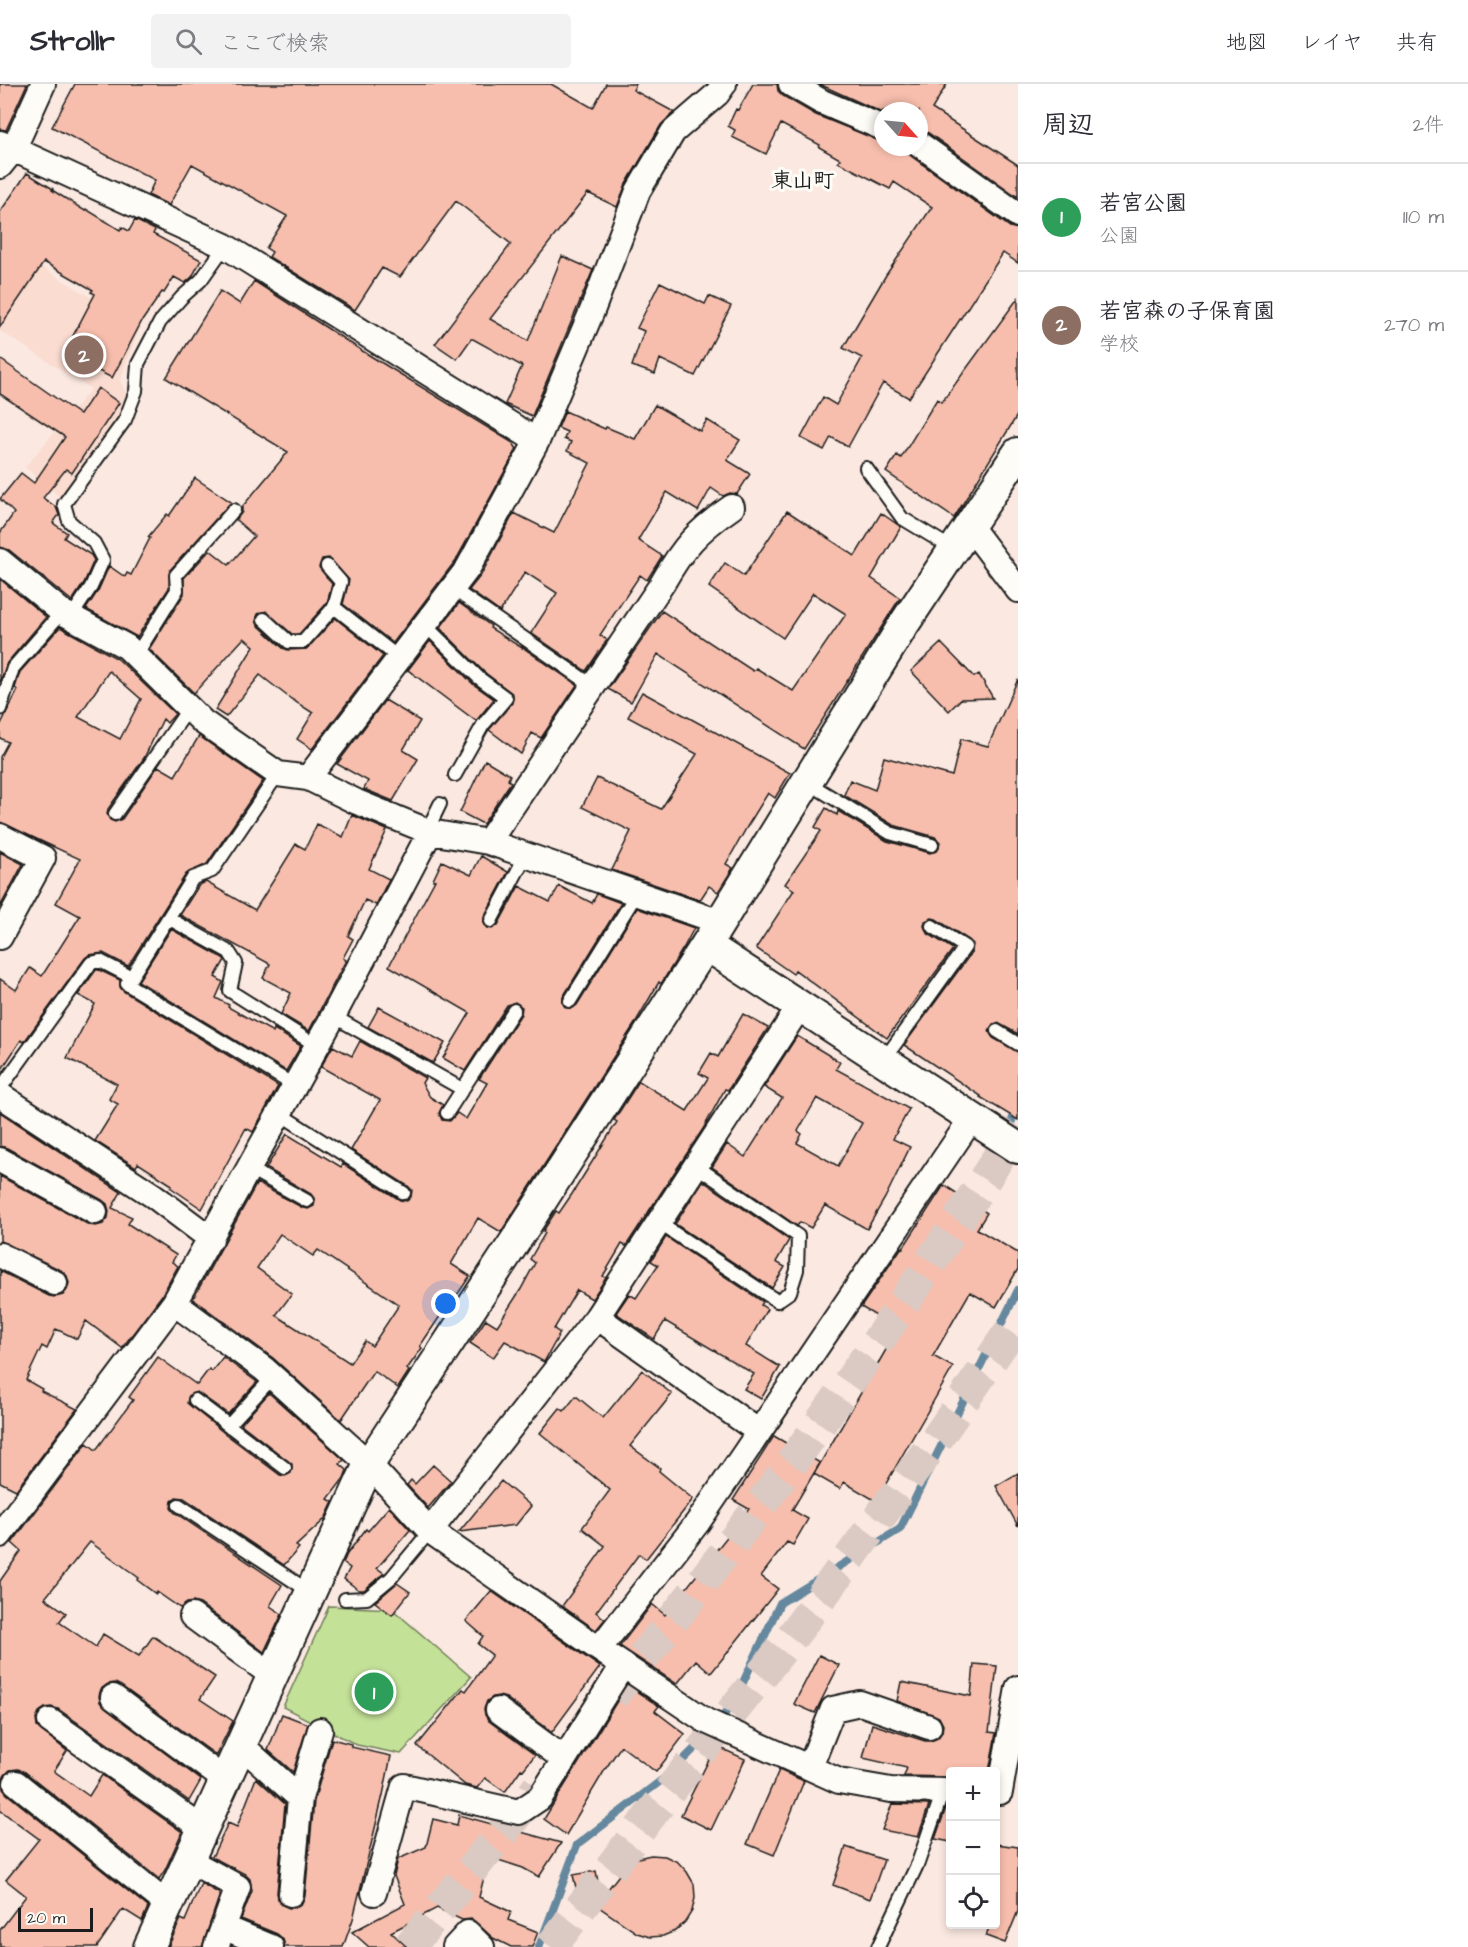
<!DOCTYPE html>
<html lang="ja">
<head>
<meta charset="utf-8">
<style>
	:root { --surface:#fff; --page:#f2f2f3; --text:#2b2b33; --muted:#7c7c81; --line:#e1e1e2; --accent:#111827 }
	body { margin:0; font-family:"Architects Daughter","Klee One",sans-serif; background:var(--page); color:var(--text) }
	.controls { position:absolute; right:18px; bottom:18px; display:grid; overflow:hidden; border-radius:6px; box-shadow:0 3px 9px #0003 }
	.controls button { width:54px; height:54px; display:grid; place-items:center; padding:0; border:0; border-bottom:2px solid var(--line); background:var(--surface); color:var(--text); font:30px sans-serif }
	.compass { position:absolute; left:874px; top:18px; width:54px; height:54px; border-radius:50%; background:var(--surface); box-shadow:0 3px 9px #0003; rotate:117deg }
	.scale { position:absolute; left:18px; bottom:15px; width:75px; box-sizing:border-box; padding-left:6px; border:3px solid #1c1c1c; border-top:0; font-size:16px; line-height:21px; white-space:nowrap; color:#1c1c1c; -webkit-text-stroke:4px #fdfcf7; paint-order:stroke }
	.you { position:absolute; left:446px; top:1220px; width:21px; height:21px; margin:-15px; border:4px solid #fff; border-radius:50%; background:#1a73e8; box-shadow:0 0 0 9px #1a73e833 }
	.badge { display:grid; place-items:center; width:39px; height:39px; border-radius:50%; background:var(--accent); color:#fff; font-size:20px; font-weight:700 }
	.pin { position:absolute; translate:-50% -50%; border:3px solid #fff; box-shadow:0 2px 6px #0006 }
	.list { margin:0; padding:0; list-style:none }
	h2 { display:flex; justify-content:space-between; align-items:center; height:78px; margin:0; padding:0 24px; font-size:26px }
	h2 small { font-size:20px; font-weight:400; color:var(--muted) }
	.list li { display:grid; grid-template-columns:39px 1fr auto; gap:18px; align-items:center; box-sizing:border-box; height:108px; padding:0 24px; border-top:2px solid var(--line) }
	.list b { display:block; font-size:22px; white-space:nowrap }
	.list p { margin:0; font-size:20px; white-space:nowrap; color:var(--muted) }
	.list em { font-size:20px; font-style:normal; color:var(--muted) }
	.icon { flex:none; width:33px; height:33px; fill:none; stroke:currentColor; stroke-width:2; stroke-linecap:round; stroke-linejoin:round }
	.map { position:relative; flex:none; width:1018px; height:1863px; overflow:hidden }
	header { display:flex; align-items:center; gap:36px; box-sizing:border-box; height:84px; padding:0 30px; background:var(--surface); border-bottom:2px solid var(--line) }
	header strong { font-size:28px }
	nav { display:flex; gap:33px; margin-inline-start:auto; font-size:21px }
	.search { width:420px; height:54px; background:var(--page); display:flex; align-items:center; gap:15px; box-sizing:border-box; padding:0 21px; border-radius:6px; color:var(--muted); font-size:22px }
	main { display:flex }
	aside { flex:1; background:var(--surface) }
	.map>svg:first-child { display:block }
	.built { fill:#fadcd1 }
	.green { fill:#c4e198; stroke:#707e5a; stroke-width:1.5 }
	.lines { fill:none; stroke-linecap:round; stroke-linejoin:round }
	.stream { stroke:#65889f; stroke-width:8 }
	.building { fill:#f7bead; stroke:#1c1c1c; stroke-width:1.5; fill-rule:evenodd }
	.motorway-tunnel { stroke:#dacac3; stroke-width:33; stroke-dasharray:33 16; stroke-linecap:butt }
	.service-casing { stroke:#1c1c1c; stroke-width:16 }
	.minor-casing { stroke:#1c1c1c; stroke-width:28 }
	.tertiary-casing { stroke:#1c1c1c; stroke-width:34 }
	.service { stroke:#fdfcf7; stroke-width:12 }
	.minor { stroke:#fdfcf7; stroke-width:24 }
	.tertiary { stroke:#fdfcf7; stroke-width:30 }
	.labels { text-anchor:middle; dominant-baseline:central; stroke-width:6; stroke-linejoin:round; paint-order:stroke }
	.neighbourhood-label { font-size:21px; font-weight:bold; fill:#1c1c1c; stroke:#fdfcf7 }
</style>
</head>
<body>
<header>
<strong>Strollr</strong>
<div class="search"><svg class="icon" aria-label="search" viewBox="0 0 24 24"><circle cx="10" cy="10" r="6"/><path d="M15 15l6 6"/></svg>ここで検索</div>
<nav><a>地図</a><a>レイヤ</a><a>共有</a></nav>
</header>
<main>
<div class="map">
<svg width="1018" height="1863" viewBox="0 0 1018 1863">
	<rect width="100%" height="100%" fill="#fbe9e1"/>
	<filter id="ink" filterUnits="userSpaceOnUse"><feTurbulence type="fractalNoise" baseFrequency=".0167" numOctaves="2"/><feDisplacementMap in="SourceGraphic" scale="12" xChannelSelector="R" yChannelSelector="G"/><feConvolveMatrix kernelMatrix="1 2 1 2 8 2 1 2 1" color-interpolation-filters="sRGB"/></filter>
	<g filter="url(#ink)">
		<path class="built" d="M10,164L140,243L120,296L130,319L63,416L25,383L91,305L0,247V178Z"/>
		<path class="green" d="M329,1522L392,1525L471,1593L401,1670L357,1661L283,1623Z"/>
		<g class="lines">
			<path class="stream" d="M1014,1051L1010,1043L1018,1017
				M539,1863L577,1761L667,1692L700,1659L733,1620L780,1519L900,1445L1018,1206"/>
		</g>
		<path class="building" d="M0,0H27L6,46L0,45Z
			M75,0H551L593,24L606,0H636L633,6L674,28L661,41L626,100L617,123L588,109L490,235L528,257L562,172L593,186L532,332L505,320L522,282L473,255H471L457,275L435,260L511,160L456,117L400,193L382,184L355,226L269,173L272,168L266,164L287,132L192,80L169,121L148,111L155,96L52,43Z
			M753,0H777L778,7L783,12L816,31L883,58V63H905L911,72L1010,143L1018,145V179L1003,169L909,314L883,299L848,363L831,353L824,366L801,354L823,313L836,321L862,274L843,264L886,191L932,123L894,98L890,105L838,78L840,75L819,63L820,61L781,40L766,70L732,53L735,46L728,42L736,25L738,26Z
			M819,0H947L932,25L1018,81V113L927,48L919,46V27H883V29Z
			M27,89L53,105L52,106L85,127L86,125L120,146L122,143L129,147L135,136L155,146L153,150L201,176L192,193L185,199L174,193L164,209L162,208L142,237L112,294L64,269L95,210L91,208L93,206L44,178L0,243V128Z
			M254,197L364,268L513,359L517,365L456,476L393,559L343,520L349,496L329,474L322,475L319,483L332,500L327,519L299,550H292L266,527L258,530L256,537L258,541L283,564L288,566L307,565L335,534L383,572L312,665L297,655L313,629L291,615L260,591L226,633L215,626L254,562L244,554L194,609L149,565L184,510V494L210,466L229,481L254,452L236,436L242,428V423L288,368L166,294L220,207L240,220Z
			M660,198L705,220L709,212L731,222L695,292L660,275L655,290L632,282L644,247L637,244Z
			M1018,214V330L954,434L886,388L897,371L901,374L937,315L942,318Z
			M0,275L80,331L98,304L119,319L72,389L66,385L43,414L56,423L59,431L53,439L67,449L64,454L91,471L94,476L84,499L72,517L9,466L0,463V449L14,429L0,415L21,389L34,399L65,353L0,310Z
			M655,321L700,347L707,336L740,356L727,376L750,390L737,410L730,409L723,412L711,404L698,427L667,408L638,456L662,472L647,496L640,491L600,551L607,556L586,587L531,549L557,509L525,488L500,528L469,506L481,491L514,429L554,449L590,379L567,367L571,358L564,355L567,348L558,344L565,327L605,345L606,343L635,355Z
			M195,394L231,418L170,486L169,504L137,553L86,525L98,507L109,482L125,493L127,489L131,491L150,454L148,453L167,430L169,432Z
			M787,427L855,472L881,429L901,443L871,494L900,514L804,665L658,570L631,618L608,605L662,527L753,587L756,584L793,607L846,530L813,509L783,554L709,503L725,479L744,492Z
			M0,495L46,533L7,579L0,598Z
			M459,519L491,542L490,544L522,564V563L577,601L541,654L532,649L521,670L489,646L512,619L513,610L484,588L440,544Z
			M60,543L118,575L175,630L167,639L163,635L144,674L108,725L107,730L110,736L115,738L122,735L158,682L175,692L199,652L263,697L207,780L186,790L128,882L103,869L89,871L85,874L24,958L21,956L0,988V895L16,906L30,884L42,892L80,832L56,819L80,775L0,738V673L8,658L0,654V642L18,606L15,604L20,588ZM109,587L141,615L120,655L78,633Z
			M430,557L473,600L494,615L476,637L408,586Z
			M941,559L974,593L979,590L993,614L961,615L949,627L911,587Z
			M1018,595V950L998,939L993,940L989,947L993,954L1018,968V1036L980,1013L981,1012L904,961L972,868L973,860L969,856L936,835L932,834L925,837L924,842L927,849L953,865L887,954L795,886L793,890L756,864L794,806L785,800L821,747L815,743L826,724L837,731L838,727L887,757L930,769L938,766L940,758L935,753L893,741L844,711L850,696L875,706L884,673L952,692L961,655L988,662Z
			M642,608L790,689L775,714L768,709L747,743L726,780L733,784L718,808L709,802L700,816L612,786L631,747L582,723L597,694L661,725L697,670L628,633Z
			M385,616L420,637L403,666L418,675L393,717L364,705L368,697L337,680Z
			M485,676L510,691L508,696L511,698L483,740L460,728Z
			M352,731L387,746L369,785L389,795L376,821L365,816L348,852L353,855L343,874L346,876L309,947L281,930L291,909L263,894L270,880L180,831L199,801L206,798L255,826L296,760L305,765L317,740L343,753Z
			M0,768L23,780L0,823Z
			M481,772L508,788L484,833V841L488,844L492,845L498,841L519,802L550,818L559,802L592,819L597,810L621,819L563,913V920L566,924H573L577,921L637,824L694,844L684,863L661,900L659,898L634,941L501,1148L478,1134L451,1180L470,1192L457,1211L455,1210L420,1262L422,1264L407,1285L409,1287L398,1304L374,1287L341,1336L273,1274L193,1215L257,1099L303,1124L308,1125L314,1122L315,1116L311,1110L266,1084L287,1050L341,1083L343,1080L400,1116L407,1117L411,1113L412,1106L408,1102L351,1066L380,1016L321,983L333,962L352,972L360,957L425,994L422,999L430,1013L443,1021L439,1029L442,1036L450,1037L457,1029L466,1035L487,999L479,995L521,930L522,923L515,918L507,921L465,987L443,974L470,929L389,882L435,796H433L442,777L471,791ZM280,1150L313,1172L318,1166L399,1221L372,1262L365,1257L350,1279L276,1231L292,1210L257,1184Z
			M171,845L223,874L225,876L215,893L223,898L216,914L229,921L228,923L273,948L274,945L301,962L286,987L138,897Z
			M96,886H99L120,896V903L123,907L278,1002L253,1048L246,1044L202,1125L170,1103L172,1101L138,1079L136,1083L95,1057L118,1020L109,1015L117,1000L67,974L95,920L78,911Z
			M379,923L445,959L433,979L368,943Z
			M743,930L768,944L728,1006L725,1005L703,1045L626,1162L622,1160L603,1192L606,1194L592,1215L577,1206L554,1245L560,1249L544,1278L505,1257L493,1274L470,1259L486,1235L497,1242L521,1205L535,1179L530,1175L545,1149L543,1147L556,1127L559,1129L572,1110L617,1038L614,1036L639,997L687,1027L708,994L699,989L711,969L718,973Z
			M797,952L840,978L836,985L909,1025L893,1055L910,1063L885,1114L867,1145L825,1121L811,1144L800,1138L797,1142L712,1083L727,1060L745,1073L782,1014L764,1003ZM817,1014L862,1039L838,1082L797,1059L802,1050L798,1047Z
			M0,1028L121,1108L112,1124L132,1133L128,1140L176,1171L172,1178L178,1182L162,1211L122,1264L86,1237L77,1255L56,1245L47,1265L42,1262L26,1296L42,1305L41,1307L77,1325L16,1406L0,1398V1187L49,1212L55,1213L63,1211L67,1206L69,1199L67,1192L61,1186L0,1157V1092L89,1141L96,1142L103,1140L108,1134L109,1127L107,1120L102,1116L7,1064L0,1062Z
			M703,1097L789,1156L776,1178L785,1183L772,1204L675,1140Z
			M944,1101L987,1129L977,1145L1018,1169V1185L996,1223L970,1208L933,1272L953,1283L876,1417L844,1398L840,1405L814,1390L898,1245L861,1223L902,1163L903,1164Z
			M666,1153L763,1218L761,1221L767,1225L746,1262L780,1283L761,1315L744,1305L754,1290L665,1237L654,1255L616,1229L629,1210L636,1214L658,1181L651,1177Z
			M158,1273L197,1301L209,1285L212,1287L223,1273L257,1298L228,1330L197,1308L189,1311L187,1319L223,1348L280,1391L285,1392L291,1389L292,1380L241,1340L269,1309L344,1376L340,1380L347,1386L344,1394L328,1415L333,1418L325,1435L296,1462L299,1464L284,1481L184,1414L176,1413L172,1417L171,1424L174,1428L282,1501L270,1522L282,1530L264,1568L200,1520L193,1518L187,1519L180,1524L157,1508L156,1510L137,1496L139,1494L90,1458L45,1514L66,1529L59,1538L96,1563L103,1550L139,1572L153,1552L215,1593L200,1615L233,1637L216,1671L121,1602L115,1599L108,1600L101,1605L99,1612L100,1618L105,1624L201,1696L189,1717L58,1625L51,1623L45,1624L39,1628L36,1635L37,1643L67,1667L54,1687L89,1712L102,1691L182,1748L165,1786L159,1795L25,1688L18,1685L10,1686L5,1691L2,1697L3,1705L7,1710L148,1823L142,1837L123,1825L97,1863H0V1846L26,1812L6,1796L39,1755L0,1726V1497L21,1467L12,1459L87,1359L96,1366L133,1316L129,1313Z
			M642,1286L672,1310L630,1362L660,1384L659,1387L693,1415L646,1475L639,1470L596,1528L605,1535L596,1546L562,1522L605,1462L582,1444L610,1406L540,1349L560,1324L564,1327L576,1312L603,1334Z
			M774,1352L820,1379L792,1426L808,1435L793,1461L787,1458L761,1492L778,1505L711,1589L696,1576L677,1600L620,1562L652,1520L665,1531L749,1425L733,1416Z
			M433,1381L451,1397L428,1424L407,1401L411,1396L415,1400Z
			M1018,1389V1442L996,1402Z
			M501,1397L531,1422L516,1441L459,1448Z
			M389,1423L410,1446L377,1484L384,1489L364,1506H359L344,1495L350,1484L343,1479L347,1470L366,1445L368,1447Z
			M397,1499L410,1508L392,1531L375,1518Z
			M491,1507L600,1583L552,1648L506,1614L499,1612L493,1613L487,1617L484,1625L485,1631L489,1637L535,1671L523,1686L521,1685L505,1708L485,1694L477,1704L465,1701L417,1662L463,1605L466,1607L492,1571L478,1560L483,1552L466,1537Z
			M819,1571L839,1581L815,1629L794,1620Z
			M974,1580L997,1582L989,1648L996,1649L989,1688H951V1693L904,1692L907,1684L863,1674L872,1640L925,1657H931L938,1654L942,1648L943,1641L939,1633L897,1617L901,1598L971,1612Z
			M627,1601L659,1622L655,1627L685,1650L656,1688L621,1662L606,1684L566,1751L544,1735Z
			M282,1630L308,1640L293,1688L268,1666Z
			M332,1655L351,1660V1663L391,1672L383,1711L353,1835L343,1863H285L283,1855L277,1850L241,1835L252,1807L250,1795L245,1790L212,1773L228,1739L237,1743L256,1694L285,1720L277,1809L278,1815L282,1821L289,1824L296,1823L302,1819L305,1811L314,1717Z
			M716,1662L745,1675L711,1746L681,1731Z
			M779,1686L804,1697L774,1771L747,1760Z
			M892,1720L929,1721L918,1753L882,1746Z
			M947,1721H951V1758L935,1755Z
			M459,1731L561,1759L539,1793L523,1784L489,1773L479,1813L511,1828L508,1836L538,1848L532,1863H511L493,1854L472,1835L462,1836L437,1824L391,1848L407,1863H369L352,1848L405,1820L394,1792L398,1775L426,1763L433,1735L457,1741Z
			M996,1760L1018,1763V1827L1005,1859L986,1852L990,1840H996Z
			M846,1763L884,1776L870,1815L833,1801Z
			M651,1771L665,1772L678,1778L687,1788L694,1800L695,1814L692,1827L685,1838L675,1847L663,1852L650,1853L637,1849L577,1808L573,1791L596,1787L601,1814L626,1782L638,1774Z
			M201,1799L220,1810L202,1863H168L181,1835L185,1837Z"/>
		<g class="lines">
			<path class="motorway-tunnel" d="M612,1612C759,1431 895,1241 1018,1042
				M409,1863L538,1704
				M551,1863L652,1729L797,1546L936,1356L1018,1236"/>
			<g class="service-casing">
				<path id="service" d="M866,384L902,434L953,465
					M453,505L593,602
					M334,523L399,574
					M71,533L91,503L103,476L94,459L69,437L64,420L125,336L136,307L138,280L160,238L182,213L201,196L225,162
					M264,535L289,558H303L334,523L341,498L327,482
					M425,541L479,594L506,614L483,641L455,691
					M136,571L177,506L176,491L234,426
					M0,625L13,584L62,528
					M278,690L212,787L193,794L127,900L295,1002
					M807,698L890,749L932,761
					M115,730L189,624
					M427,747L440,720
					M168,834L229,868L236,879L230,907L317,962
					M491,837L526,771
					M570,917L637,809
					M333,932L462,1005
					M997,947L1018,960
					M883,977L965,863L932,842
					M0,1005L91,879L100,877L131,893
					M447,1029L514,926
					M280,1030L404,1109
					M250,1085L307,1117
					M659,1139L777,1217L790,1208L797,1186L798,1152L696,1082
					M195,1316L285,1384
					M228,1342L273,1293
					M179,1421L310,1508
					M345,1515L367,1514L391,1494L430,1447
					M878,1863L918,1779L943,1707"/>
			</g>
			<g class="minor-casing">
				<path id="minor" d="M791,0L822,18L883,44
					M0,59L225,162L537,357
					M919,60L1018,131
					M0,82L13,66L43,0
					M969,441L1018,506
					M0,477L62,528L127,563L203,638L278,690L308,694L357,718L430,748L488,758L720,838
					M308,694L468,484L537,357L592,227L638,107L673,48L717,10L724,0
					M0,752L43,774L0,853
					M488,758L662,500C683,463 697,447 732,423
					M0,1011L154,1112L211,1155
					M0,1076L95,1128
					M0,1171L55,1199
					M174,1219L264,1285L369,1380L430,1447L599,1565L706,1637L839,1697L891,1706L950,1707
					M597,1233L759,1348
					M430,1447L597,1233L800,922
					M0,1451L174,1219L329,940L430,748
					M192,1532L273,1592
					M599,1565L698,1438L972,1034
					M113,1613L225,1696
					M498,1626L564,1675
					M50,1637L203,1745
					M241,1661L300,1714
					M810,1683L833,1625L860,1619L929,1643
					M16,1699L168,1821
					M1000,1708L1018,1604
					M188,1776L238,1803L216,1863
					M374,1809L404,1702L519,1728L540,1714L623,1581
					M291,1810L300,1714L320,1646
					M223,1843L271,1863
					M455,1863L468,1849L482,1863"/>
			</g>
			<g class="tertiary-casing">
				<path id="tertiary" d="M706,861L1018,1064
					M149,1863L369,1380L533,1130L706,861L904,540L1018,369"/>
			</g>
			<use href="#service" class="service"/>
			<use href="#minor" class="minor"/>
			<use href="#tertiary" class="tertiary"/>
		</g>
	</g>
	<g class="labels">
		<g class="neighbourhood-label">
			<text x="803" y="96">東山町</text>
		</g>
	</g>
</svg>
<div class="controls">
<button>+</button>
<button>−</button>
<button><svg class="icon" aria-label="locate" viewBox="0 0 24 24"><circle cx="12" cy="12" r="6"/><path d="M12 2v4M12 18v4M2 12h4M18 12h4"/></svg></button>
</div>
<svg class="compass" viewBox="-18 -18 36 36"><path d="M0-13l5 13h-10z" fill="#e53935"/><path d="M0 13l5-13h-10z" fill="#7c7c81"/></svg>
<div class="scale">20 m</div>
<div class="you"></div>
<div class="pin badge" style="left:374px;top:1608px;background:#2e9e5b">1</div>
<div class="pin badge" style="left:84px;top:271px;background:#8d6e63">2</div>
</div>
<aside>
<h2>周辺<small>2件</small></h2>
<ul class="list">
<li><span class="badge" style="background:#2e9e5b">1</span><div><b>若宮公園</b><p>公園</p></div><em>110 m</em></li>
<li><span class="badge" style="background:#8d6e63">2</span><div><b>若宮森の子保育園</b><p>学校</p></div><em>270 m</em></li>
</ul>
</aside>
</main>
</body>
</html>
